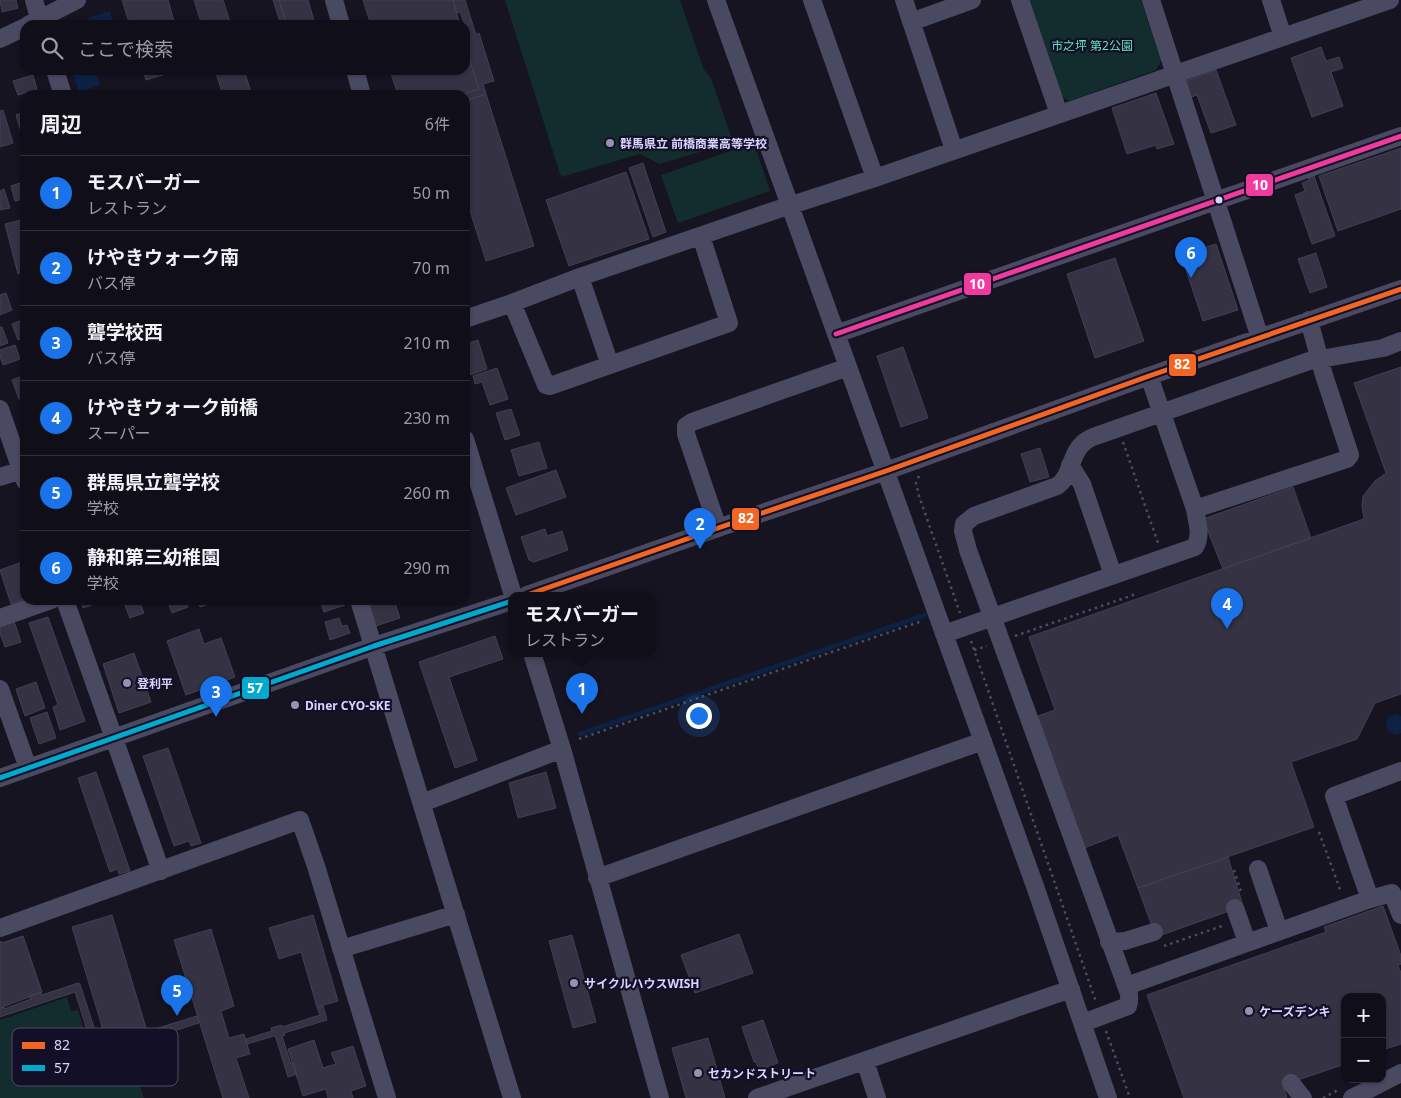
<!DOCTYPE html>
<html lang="ja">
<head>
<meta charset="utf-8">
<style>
	:root { --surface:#100f19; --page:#191822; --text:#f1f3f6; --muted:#9c9ca2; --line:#302f38; --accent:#1a73e8 }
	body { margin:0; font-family:"Noto Sans","Noto Sans JP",sans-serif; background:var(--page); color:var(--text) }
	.controls { position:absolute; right:15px; bottom:15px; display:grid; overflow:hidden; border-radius:10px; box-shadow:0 1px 4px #0004 }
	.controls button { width:45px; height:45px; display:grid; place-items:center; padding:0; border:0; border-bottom:1px solid var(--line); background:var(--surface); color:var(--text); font:25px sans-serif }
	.you { position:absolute; left:698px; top:715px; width:18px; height:18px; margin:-12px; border:4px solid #fff; border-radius:50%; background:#1a73e8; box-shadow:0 0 0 8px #1a73e833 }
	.badge { display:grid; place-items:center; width:32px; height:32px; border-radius:50%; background:var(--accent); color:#fff; font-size:16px; font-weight:700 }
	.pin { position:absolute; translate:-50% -41px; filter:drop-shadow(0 1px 2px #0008) }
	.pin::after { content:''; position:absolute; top:26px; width:18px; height:15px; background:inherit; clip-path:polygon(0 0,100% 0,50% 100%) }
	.popup { position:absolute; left:508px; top:592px; width:148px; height:65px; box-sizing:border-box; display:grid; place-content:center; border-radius:10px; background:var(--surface); filter:drop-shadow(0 1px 4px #0005); font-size:16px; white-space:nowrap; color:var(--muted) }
	.popup b { font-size:19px; color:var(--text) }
	.popup::after { content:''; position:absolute; left:50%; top:100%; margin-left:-10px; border:10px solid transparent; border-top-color:var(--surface) }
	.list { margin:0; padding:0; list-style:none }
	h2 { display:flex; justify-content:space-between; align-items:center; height:65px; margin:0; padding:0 20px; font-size:21px }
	h2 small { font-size:16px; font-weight:400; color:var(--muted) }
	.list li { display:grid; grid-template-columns:32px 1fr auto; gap:15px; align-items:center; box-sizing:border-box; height:75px; padding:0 20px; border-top:1px solid var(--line) }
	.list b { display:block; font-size:19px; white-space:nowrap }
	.list p { margin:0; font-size:16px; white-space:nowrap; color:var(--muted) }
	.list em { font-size:16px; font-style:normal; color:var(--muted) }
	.icon { flex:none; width:28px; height:28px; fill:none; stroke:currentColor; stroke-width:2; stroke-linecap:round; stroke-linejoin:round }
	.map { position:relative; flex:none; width:1401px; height:1098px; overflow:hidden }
	.search { position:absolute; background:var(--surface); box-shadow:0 1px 4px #0004; left:20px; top:20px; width:450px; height:55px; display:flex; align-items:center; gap:12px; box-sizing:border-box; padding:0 18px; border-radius:15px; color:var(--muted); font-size:19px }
	.panel { position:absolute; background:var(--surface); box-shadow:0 1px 4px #0004; left:20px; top:90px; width:450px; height:515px; border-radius:15px }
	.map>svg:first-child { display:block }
	.green { fill:#132c2d }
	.water { fill:#0d2144 }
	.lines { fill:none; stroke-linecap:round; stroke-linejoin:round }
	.stream { stroke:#0d2144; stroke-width:4.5 }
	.building { fill:#343243; stroke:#433f54 }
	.path { stroke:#44505f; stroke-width:2.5; stroke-dasharray:2.5 4; stroke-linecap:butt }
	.minor { stroke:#4a4962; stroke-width:18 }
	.bus-1-casing { stroke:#130f26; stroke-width:9 }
	.bus-2-casing { stroke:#130f26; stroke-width:9 }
	.bus-3-casing { stroke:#130f26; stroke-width:9 }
	.bus-1 { stroke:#f26522; stroke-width:5 }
	.bus-2 { stroke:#00a9ce; stroke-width:5 }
	.bus-3 { stroke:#f13a9d; stroke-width:5 }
	.poi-dot { fill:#9591b1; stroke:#130f26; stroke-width:2 }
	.bus-dot { fill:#d9d4ff; stroke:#130f26; stroke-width:2 }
	.labels { text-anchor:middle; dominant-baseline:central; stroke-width:4.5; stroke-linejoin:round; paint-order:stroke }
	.park-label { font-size:12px; fill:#5fe0c0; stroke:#130f26 }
	.poi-label { font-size:12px; font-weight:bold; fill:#d9d4ff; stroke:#130f26; text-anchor:start }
	.key { fill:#130f26; stroke:#4e4a67; stroke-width:1 }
	.key-label { font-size:14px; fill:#d9d4ff }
	.line-badge { stroke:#130f26; stroke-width:2 }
	.badge-label { font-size:14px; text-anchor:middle; font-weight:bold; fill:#fff }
</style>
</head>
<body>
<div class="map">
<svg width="1401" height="1098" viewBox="0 0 1401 1098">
	<rect width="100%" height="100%" fill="#161421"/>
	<path class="green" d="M505,0H680L704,70L711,78L733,142L660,164L640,154L561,177Z
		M1028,0H1141L1161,61L1156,70L1069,101L1061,96Z
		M754,143L770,191L678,223L661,175Z
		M67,997L71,1011L78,1010L93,1058L109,1053L112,1060L130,1055L144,1098H0V1020Z"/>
	<path class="water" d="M110,11L114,25H91L88,18Z
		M72,70H95L100,85L79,92Z
		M1397,714L1401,716V733L1395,735L1388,731L1386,724L1389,717Z"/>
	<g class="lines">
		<path class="stream" d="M580,734L925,615"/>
	</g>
	<path class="building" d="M0,0H16L18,8L2,12Z
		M122,0H168L175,25H130Z
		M194,0H223L231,25H202Z
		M273,0H279L287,25H281Z
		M279,0H308L315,24L287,25Z
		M363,0H453L460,25H371Z
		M453,0H465L476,35L479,33L494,81L483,84L486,94L465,101V95H460L479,89L465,45V39L468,38L465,25L460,12L457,13Z
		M465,45L479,89L460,95H398L390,70H465Z
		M1321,47L1326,61L1339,57L1343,68L1331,72L1343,106L1312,117L1291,58Z
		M143,70H179L146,80Z
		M215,70H244L252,95H223Z
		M1216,70L1236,125L1211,133L1197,95L1188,98L1183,82Z
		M33,75L37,89L18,95L13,81Z
		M1156,93L1174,144L1157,149L1156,145L1127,154L1112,108Z
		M486,94L534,246L486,261L465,195V101Z
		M3,110L13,143L0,147V111Z
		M25,112V131L21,132L16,115Z
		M1401,148V209L1338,231L1319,176Z
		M643,163L666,232L653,237L629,168Z
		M626,172L649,239L569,266L546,200Z
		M1314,176L1335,236L1312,244L1295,195L1305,191L1302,183L1309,180L1308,178Z
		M20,183L24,199L15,201L11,186Z
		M4,189L10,208L0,210V191Z
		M25,219V272L18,274L5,224Z
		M1216,244L1238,310L1203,321L1181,255Z
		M1316,253L1327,287L1310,293L1298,259Z
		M1115,258L1144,341L1095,358L1067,274Z
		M6,293L12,310L0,315V295Z
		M25,319V338L18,340L12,324Z
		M0,327H2L8,343L0,346Z
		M478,340L487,369L470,375L465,359V348L470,346L469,343Z
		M15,345L20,359L3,365L0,356V350Z
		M903,347L928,418L901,427L877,356Z
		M1401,367V694L1375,703L1357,739L1291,762L1314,827L1138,888L1118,835L1084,848L1038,716L1055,710L1029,637L1364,519L1362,506L1363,496L1375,481L1386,473L1354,383Z
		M497,368L508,399L490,405L482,382L475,384L473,376Z
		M25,375V397L19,399L12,380Z
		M511,409L520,435L505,440L496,413Z
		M539,442L547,468L519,476L511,450Z
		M1040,448L1049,477L1030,482L1021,454Z
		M556,470L566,497L516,515L506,488Z
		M1293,487L1311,538L1223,569L1203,519Z
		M545,529L547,536L562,531L568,550L534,562L529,560L521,537Z
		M465,535L470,551L465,552Z
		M22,562L25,571V599L11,604L0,570Z
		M85,600H91L92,605L83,608L81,601Z
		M123,600H139L144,613L130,618Z
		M167,600H185L188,607L172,613Z
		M198,600H221L200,607Z
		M320,600H343L345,605L324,612Z
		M365,600H394L400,618L373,627Z
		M48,617L85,721L60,730L53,707L58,705L29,623Z
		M339,618L342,626L347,625L350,633L330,640L325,622Z
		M14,621L21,642L5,647L0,633V625Z
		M199,629L204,644L221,638L235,677L186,695L167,641Z
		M495,636L503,659L449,677L477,760L455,768L419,662Z
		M134,653L151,702L119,713L103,664Z
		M36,682L45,708L25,716L16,689Z
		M47,712L56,738L39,744L30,718Z
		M168,748L201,843L191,846L189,841L174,846L143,756Z
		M96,772L130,871L119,874L118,869L110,872L78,778Z
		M546,772L556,808L518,818L509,783Z
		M1228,857L1243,906L1156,937L1138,888Z
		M1383,906L1401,956V964L1398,965L1401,973V1044L1382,1050V997H1345V1064L1283,1085L1287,1097L1285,1098H1184L1147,995L1326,932L1324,927Z
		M112,915L147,1031L107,1043L72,927Z
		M313,915L338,1001L317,1007L301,952L279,959L269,928Z
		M211,929L234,1006L221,1011L229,1038L244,1034L250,1054L236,1058L249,1098H223L174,940Z
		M739,934L753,973L695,993L681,955Z
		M572,935L596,1022L573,1028L549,941Z
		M23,936L42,992L0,1008V942L1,941L2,943Z
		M78,983L80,984L100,1046L197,1016L199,1023L132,1044L134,1049L113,1055L111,1050L95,1055L75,992L0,1017V1008L4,1007V1009L31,999L29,996L41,992L42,995Z
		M323,1006L327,1020L284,1033L285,1035L282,1036L291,1064L293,1063L297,1074L288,1077L276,1038L274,1036L247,1044L246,1039L272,1031L271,1028L282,1025V1027L320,1015L317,1007Z
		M763,1020L778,1063L759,1070L756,1062H754L742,1027Z
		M708,1038L725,1098H686L672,1048Z
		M314,1040L323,1068L336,1064L331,1053L353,1046L366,1086L351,1091L353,1098H328L326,1089L303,1096L288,1049Z"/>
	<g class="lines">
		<path class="path" d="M1123,442L1158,543
			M919,476L916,483L919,496L960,613
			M1015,636L1136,594
			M971,641L1096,1002
			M974,650L987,646
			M579,739L922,621
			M1319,832L1341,892
			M1234,870L1242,895
			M1164,946L1225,925
			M1106,1031L1130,1098
			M1323,1098L1338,1090"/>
		<path class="minor" d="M34,0L41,25
			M334,0L341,25
			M716,0L1036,889L1108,1098
			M812,0L875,178
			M904,0L954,150
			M1020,0L1059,114
			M1151,0L1260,338
			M1271,0L1283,37
			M911,22L972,0
			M28,25L77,0
			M0,39L25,27
			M55,70L63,95
			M355,70L362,95
			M580,277L610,365
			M512,303L546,385L550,386L729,323L701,236
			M465,319L512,303L580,277L776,210L875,178L1390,0
			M836,334L1401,136
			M0,409L25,481
			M465,439L513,595
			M1070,465L1082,484L1113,575
			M0,477L25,469
			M1195,509L1347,459L1350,455L1323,372L1309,320
			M718,528L686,434V426L692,422L848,367
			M527,595L718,528L886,471L1149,376L1401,289
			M65,600L161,871
			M359,600L512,1098
			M0,618L51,600
			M944,634L1195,547C1202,535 1197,522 1195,509L1149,376
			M532,653L562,749L660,1098
			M0,689L28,768
			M0,778L374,646L512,601
			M422,803L562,749
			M1258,869L1279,931
			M597,878L983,741
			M1370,899L1334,796L1401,771
			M1235,908L1247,942
			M0,928L300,820L316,866L387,1098
			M1109,942L1125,941L1154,932
			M341,949L456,914
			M1128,991L968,550L963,531L964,524L974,516L1057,486C1075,474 1068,447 1093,437L1309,361L1383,348L1401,341
			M1083,1023L1128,1006C1132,997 1124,988 1135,983L1370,899L1392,893L1401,915
			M865,1061L877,1098
			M1291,1083L1303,1098
			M757,1098L1071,989
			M1352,1098L1401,1073"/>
		<g class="bus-1-casing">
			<path id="bus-1" d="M527,595L718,528L886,471L1149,376L1401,289"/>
		</g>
		<g class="bus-2-casing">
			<path id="bus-2" d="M0,778L374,646L512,601"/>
		</g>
		<g class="bus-3-casing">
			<path id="bus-3" d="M836,334L1401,136"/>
		</g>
		<use href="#bus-1" class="bus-1"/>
		<use href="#bus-2" class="bus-2"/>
		<use href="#bus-3" class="bus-3"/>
	</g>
	<g class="poi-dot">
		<circle cx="610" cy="143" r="5"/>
		<circle cx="127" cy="683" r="5"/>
		<circle cx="295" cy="705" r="5"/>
		<circle cx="574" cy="983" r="5"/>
		<circle cx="1249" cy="1011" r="5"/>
		<circle cx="698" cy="1073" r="5"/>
	</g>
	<circle class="bus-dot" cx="1219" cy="200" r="4.5"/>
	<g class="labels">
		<g class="park-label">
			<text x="1092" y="45">市之坪 第2公園</text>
		</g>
		<g class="poi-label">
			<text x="620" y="143">群馬県立 前橋商業高等学校</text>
			<text x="137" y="683">登利平</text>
			<text x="305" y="705">Diner CYO-SKE</text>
			<text x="584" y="983">サイクルハウスWISH</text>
			<text x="1259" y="1011">ケーズデンキ</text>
			<text x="708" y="1073">セカンドストリート</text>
		</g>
	</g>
	<rect x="12" y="1028" width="166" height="58" rx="8" class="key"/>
	<rect x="22" y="1042" width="23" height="7" fill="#f26522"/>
	<rect x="22" y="1065" width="23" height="6" fill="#00a9ce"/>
	<g class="key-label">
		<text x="54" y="1050">82</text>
		<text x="54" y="1073">57</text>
	</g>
	<g class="line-badge">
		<rect x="1245" y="173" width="29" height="24" rx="5" fill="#f13a9d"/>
		<rect x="963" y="272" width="29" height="24" rx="5" fill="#f13a9d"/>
		<rect x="1168" y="353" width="29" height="24" rx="5" fill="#f26522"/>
		<rect x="731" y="507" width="29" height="24" rx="5" fill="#f26522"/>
		<rect x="241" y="676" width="29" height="24" rx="5" fill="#00a9ce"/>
	</g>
	<g class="badge-label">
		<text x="1260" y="190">10</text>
		<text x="977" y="289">10</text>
		<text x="1182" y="369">82</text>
		<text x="746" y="523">82</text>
		<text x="255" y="693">57</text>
	</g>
</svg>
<div class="controls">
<button>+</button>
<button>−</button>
</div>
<div class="you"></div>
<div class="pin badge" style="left:582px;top:714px">1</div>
<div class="popup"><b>モスバーガー</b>レストラン</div>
<div class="pin badge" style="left:700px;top:549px">2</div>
<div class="pin badge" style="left:216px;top:717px">3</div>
<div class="pin badge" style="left:1227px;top:629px">4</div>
<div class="pin badge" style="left:177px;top:1016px">5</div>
<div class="pin badge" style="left:1191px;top:278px">6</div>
<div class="search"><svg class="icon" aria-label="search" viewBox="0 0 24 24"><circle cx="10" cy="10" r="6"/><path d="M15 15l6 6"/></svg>ここで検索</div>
<section class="panel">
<h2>周辺<small>6件</small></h2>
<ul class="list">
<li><span class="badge">1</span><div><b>モスバーガー</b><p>レストラン</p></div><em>50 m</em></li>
<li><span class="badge">2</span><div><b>けやきウォーク南</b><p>バス停</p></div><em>70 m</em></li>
<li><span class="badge">3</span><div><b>聾学校西</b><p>バス停</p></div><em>210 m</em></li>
<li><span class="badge">4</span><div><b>けやきウォーク前橋</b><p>スーパー</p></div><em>230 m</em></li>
<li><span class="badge">5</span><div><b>群馬県立聾学校</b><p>学校</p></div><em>260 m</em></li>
<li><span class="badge">6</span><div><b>静和第三幼稚園</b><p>学校</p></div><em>290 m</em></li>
</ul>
</section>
</div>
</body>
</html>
